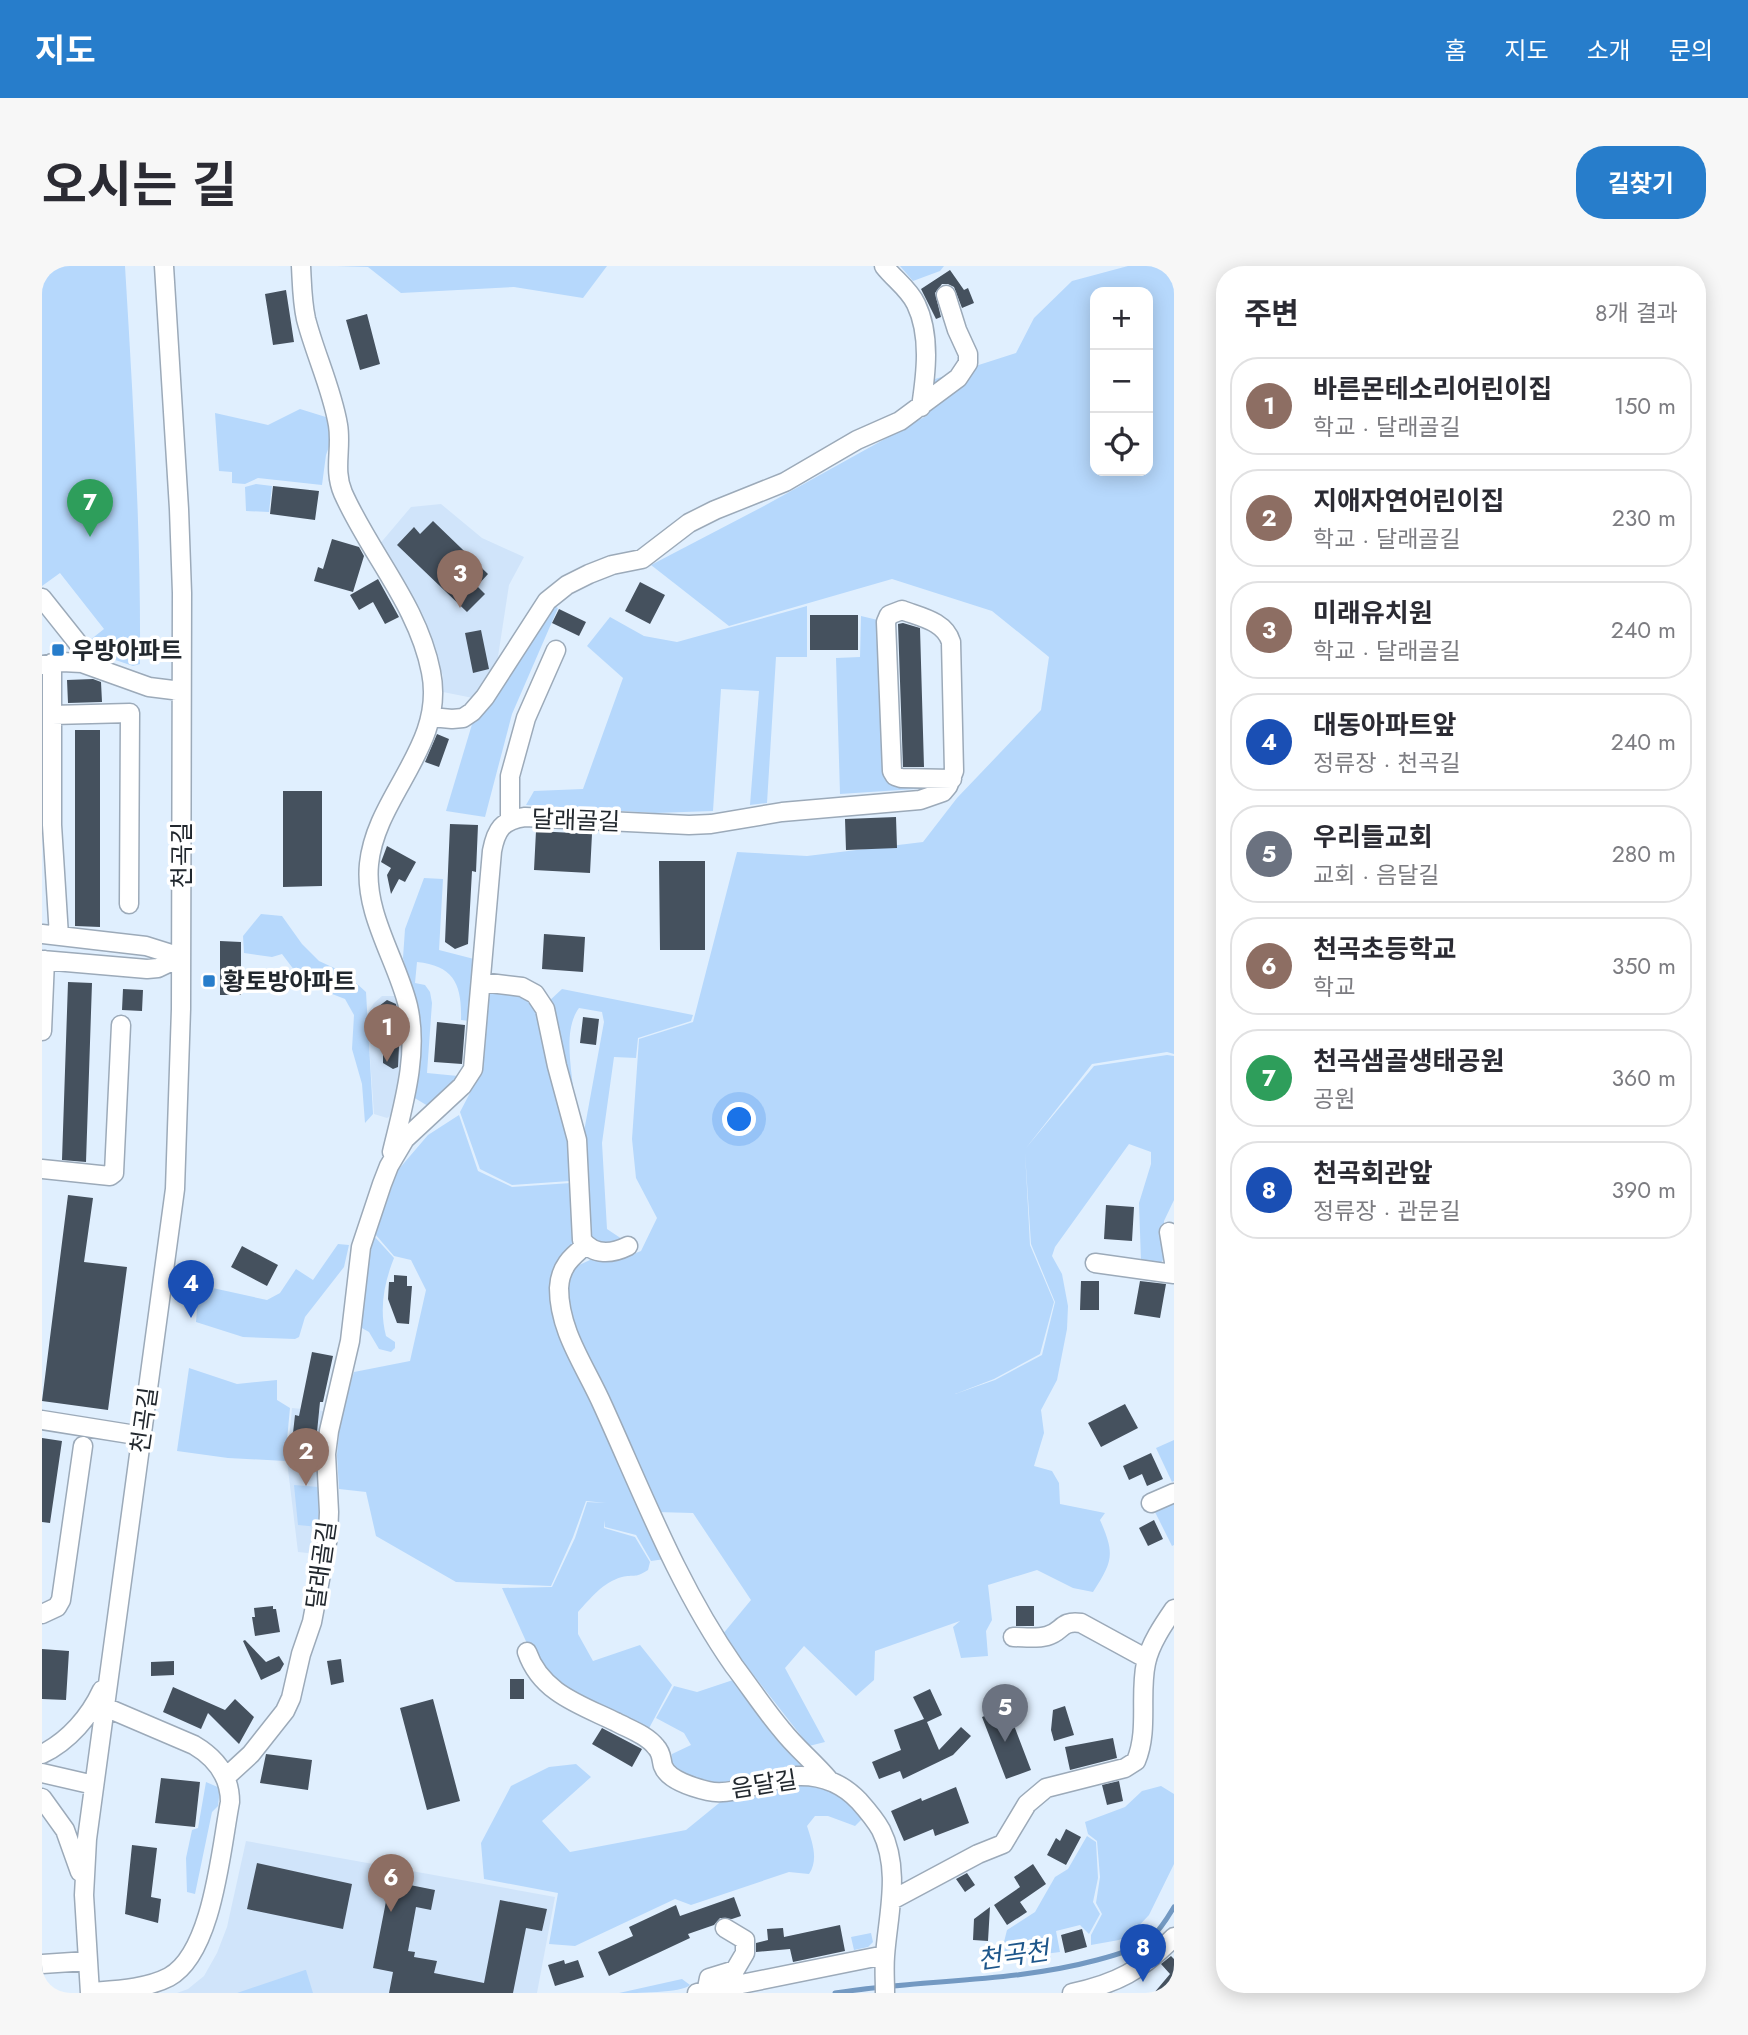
<!DOCTYPE html>
<html lang="ko">
<head>
<meta charset="utf-8">
<style>
	:root { --surface:#fff; --page:#f7f7f7; --text:#2b2b33; --muted:#7c7c81; --line:#e1e1e2; --accent:#277dcb }
	body { margin:0; font-family:Jost,"Noto Sans KR",sans-serif; background:var(--page); color:var(--text) }
	.controls { position:absolute; right:21px; top:21px; display:grid; overflow:hidden; border-radius:14px; box-shadow:0 4px 18px #0003 }
	.controls button { width:63px; height:63px; display:grid; place-items:center; padding:0; border:0; border-bottom:2px solid var(--line); background:var(--surface); color:var(--text); font:35px sans-serif }
	.you { position:absolute; left:698px; top:854px; width:24px; height:24px; margin:-18px; border:5px solid #fff; border-radius:50%; background:#1a73e8; box-shadow:0 0 0 10px #1a73e833 }
	.badge { display:grid; place-items:center; width:46px; height:46px; border-radius:50%; background:var(--accent); color:#fff; font-size:23px; font-weight:700 }
	.pin { position:absolute; translate:-50% -58px; filter:drop-shadow(0 2px 4px #0008) }
	.pin::after { content:''; position:absolute; top:37px; width:24px; height:21px; background:inherit; clip-path:polygon(0 0,100% 0,50% 100%) }
	.list { margin:0; padding:0; list-style:none }
	h2 { display:flex; justify-content:space-between; align-items:center; height:91px; margin:0; padding:0 28px; font-size:30px }
	h2 small { font-size:23px; font-weight:400; color:var(--muted) }
	.list li { display:grid; grid-template-columns:46px 1fr auto; gap:21px; align-items:center; box-sizing:border-box; height:98px; margin:0 14px 14px; padding:0 14px; border:2px solid var(--line); border-radius:28px }
	.list b { display:block; font-size:26px; white-space:nowrap }
	.list p { margin:0; font-size:23px; white-space:nowrap; color:var(--muted) }
	.list em { font-size:23px; font-style:normal; color:var(--muted) }
	.icon { flex:none; width:38px; height:38px; fill:none; stroke:currentColor; stroke-width:2; stroke-linecap:round; stroke-linejoin:round }
	.map { position:relative; flex:none; width:1132px; height:1727px; overflow:hidden; border-radius:28px }
	header { display:flex; align-items:center; gap:42px; box-sizing:border-box; height:98px; padding:0 35px; background:var(--accent); color:#fff }
	header strong { font-size:33px }
	nav { display:flex; gap:38px; margin-inline-start:auto; font-size:24px }
	.intro { display:flex; align-items:center; justify-content:space-between; box-sizing:border-box; height:168px; padding:0 42px }
	h1 { margin:0; font-size:49px }
	.button { padding:18px 32px; border-radius:28px; background:var(--accent); color:#fff; font-size:24px; font-weight:700 }
	main { display:flex; gap:42px; padding:0 42px }
	aside { flex:1; background:var(--surface); border-radius:28px; box-shadow:0 4px 18px #0003 }
	.map>svg:first-child { display:block }
	.built { fill:#d0e4fa }
	.green { fill:#b6d8fc; fill-rule:evenodd }
	.lines { fill:none; stroke-linecap:round; stroke-linejoin:round }
	.stream { stroke:#7399c2; stroke-width:5 }
	.building { fill:#45515e }
	.minor-casing { stroke:#9caab9; stroke-width:21 }
	.minor { stroke:#fff; stroke-width:18 }
	.poi-dot { fill:#277dcb; stroke:#fff; stroke-width:2.5 }
	.labels { text-anchor:middle; dominant-baseline:central; stroke-width:7; stroke-linejoin:round; paint-order:stroke }
	.poi-label { font-size:24px; font-weight:bold; fill:#22282e; stroke:#fff; text-anchor:start }
	.street-label { font-size:24px; fill:#22282e; stroke:#fff }
	.water-label { font-size:26px; font-style:italic; fill:#1e568a; stroke:#fff }
</style>
</head>
<body>
<header>
<strong>지도</strong>
<nav><a>홈</a><a>지도</a><a>소개</a><a>문의</a></nav>
</header>
<div class="intro"><h1>오시는 길</h1><a class="button">길찾기</a></div>
<main>
<div class="map">
<svg width="1132" height="1727" viewBox="0 0 1132 1727">
	<rect width="100%" height="100%" fill="#e0effe"/>
	<path class="built" d="M399,238L440,272L482,291L467,319L455,397L449,411L431,432L401,426V410L383,361L336,280L369,241Z
		M340,730H355L364,774L353,847L345,852L332,848L325,748L332,737Z
		M250,1142L282,1145L277,1188L281,1245L275,1288L256,1286L245,1195Z
		M204,1575L513,1631L495,1727H135L146,1723L162,1710L175,1687L185,1661Z"/>
	<path class="green" d="M0,0H83C91,132 99,265 98,398L91,400L50,386L43,378L62,363L18,307L0,320Z
		M295,0H565L541,32L472,21L359,27L326,1Z
		M858,0H902L898,5L871,15Z
		M1086,0H1132V788L1125,786L1050,798L984,882L1052,800L1125,789L1132,790V934L1122,955L1121,994L1117,999L1099,995L1097,937L1109,898V886L1087,878L1013,981L1010,990L1020,1008L1026,1040L1025,1063L1015,1114L999,1144L1002,1167L992,1200L1010,1205L1017,1217L1018,1238L1063,1247L1058,1254C1073,1288 1071,1295 1051,1326L1031,1322L995,1304L946,1319L950,1354L944,1365L946,1390L919,1392L911,1361L918,1355L833,1385L832,1414L814,1430L762,1380L743,1402L783,1476L767,1480L680,1369L709,1334L651,1247L614,1246L524,1044V1005L548,994L573,995L599,985L615,952L594,912L590,873L597,773L651,756L695,586L765,590L881,576L915,532L999,444L1007,391L950,345L850,313L687,360L609,299L722,240L886,149L890,114L974,87L992,52L1030,15ZM1053,26H1106V205H1053ZM983,886L989,978L1013,1036L1000,1089L953,1114L913,1128L952,1113L998,1088L1012,1036L988,979Z
		M258,143L287,152L289,175L284,189L280,219L216,212L203,218L190,217V206L177,205L173,147L226,159Z
		M214,218L230,220L227,246L204,245L203,221Z
		M510,339L516,342L470,448L443,551L404,545L431,455Z
		M765,340V391H734L725,537L708,539L717,425L679,423L671,545L613,547L484,539L492,525L541,523L581,412L545,380L568,351L602,370L635,376Z
		M819,350L840,355L845,506L894,517L888,522L798,528L794,392L818,391Z
		M382,612L401,613L397,684L432,693L428,755L419,754C420,718 412,700 375,696L373,717L383,719L388,726L390,737L385,807L416,810L386,840L371,831L376,747L361,692L363,663Z
		M219,648L240,650L260,678L277,695L303,707L324,726L331,848L323,857L320,818L310,783L312,749L303,733L262,717L240,688L230,691L202,687L201,670Z
		M448,723L479,726L497,745L530,877L528,915L470,919L438,903L418,846L441,802Z
		M520,723L651,749L649,755L596,772L594,792L572,791L560,877L565,963L583,975L572,981L548,974L541,871L562,756L560,746L537,742C519,767 532,809 532,838L506,736Z
		M417,849L436,905L470,921L529,917L535,972L514,1020L623,1293L609,1295L594,1269L563,1261V1254L562,1262L593,1271L608,1296L606,1304C592,1313 592,1308 580,1311C561,1316 548,1333 536,1346V1368L551,1395L598,1379L630,1419L604,1468L523,1429L487,1382L460,1322L510,1321L533,1272L545,1236L564,1237L544,1235L531,1271L509,1320L414,1316L334,1270L324,1226L297,1223L295,1189L299,1145L312,1106L368,1095L384,1024L369,994L352,990L333,968L356,904L386,869Z
		M332,970L352,992C342,1017 337,1043 344,1070L353,1076V1082L349,1086L337,1083L327,1066L318,1061L327,987Z
		M296,978L307,979L302,1001L263,1051L257,1071L253,1073L201,1071L154,1056L157,1019L225,1034L238,1027L254,1003L271,1014Z
		M147,1102L195,1118L235,1114V1134L248,1142L243,1195L186,1192L135,1185Z
		M1132,1174V1215L1130,1216L1114,1182Z
		M252,1219L276,1221L277,1261L256,1259Z
		M1132,1236V1279L1130,1280L1112,1244Z
		M691,1414L733,1468L769,1507L668,1521L634,1504L629,1499L630,1488L649,1479L642,1467L614,1452L632,1420L655,1426Z
		M534,1498L549,1511L500,1555L528,1586L644,1564L687,1529L755,1514L787,1518L823,1550L813,1560L786,1550H773L765,1560C770,1576 777,1593 767,1608L747,1606L649,1639L633,1633L533,1680L507,1678L516,1627L442,1613L439,1577L469,1520L507,1501Z
		M164,1516L178,1522L176,1540L170,1546L153,1628L145,1626L144,1592L150,1564L156,1562Z
		M1119,1520L1132,1528V1598L1107,1649L1091,1666L1077,1674L1049,1679V1669L1060,1648L1054,1637L1058,1611L1055,1575L1046,1568L1043,1556L1083,1541L1100,1525Z
		M1045,1570L1054,1576L1056,1612L1051,1636L1058,1648L1047,1668L1038,1659L1014,1665L1018,1686L987,1690L959,1688L965,1664L993,1646L1013,1611L1026,1603Z
		M829,1667L831,1676L826,1681L812,1684L809,1671Z
		M264,1704L271,1727H195L263,1704Z
		M640,1713L648,1719C639,1727 594,1727 577,1727Z"/>
	<g class="lines">
		<path class="stream" d="M793,1727C881,1713 969,1717 1055,1694C1074,1689 1095,1683 1110,1671C1119,1663 1126,1651 1132,1641"/>
	</g>
	<path class="building" d="M908,4L922,24L926,22L932,37L920,42L912,21L906,18H900L893,27L899,51L894,53L879,23Z
		M244,24L252,76L231,79L223,28Z
		M325,48L338,98L318,104L304,54Z
		M231,220L277,225L273,254L228,248Z
		M391,255L446,308L435,320L443,328L425,346L355,279L372,261L378,268Z
		M290,273L317,281L322,290L311,326L272,315L276,301L281,303Z
		M336,313L357,351L343,358L331,336L317,344L308,329Z
		M598,316L623,329L608,358L583,345Z
		M517,343L544,356L537,370L510,357Z
		M768,349H816V384H768Z
		M861,357L878,362L882,501H861L856,358Z
		M439,364L447,403L431,407L423,367Z
		M51,413L59,416L60,436L26,437L25,414Z
		M33,464H58V661L33,660Z
		M395,468L407,473L397,501L383,496Z
		M241,525H280V620L241,621Z
		M854,551L855,582L804,584L803,553Z
		M408,558L436,559L434,606L430,605L426,678L413,683L403,676Z
		M494,565L550,568L548,607L492,604Z
		M345,580L374,596L363,616L357,613L349,628L345,609L349,602L339,596Z
		M617,595H663V684H618Z
		M502,668L543,671L541,706L500,703Z
		M178,675L199,676V729H178Z
		M26,716L50,717L44,896L20,894Z
		M81,723L101,724L100,745L80,744Z
		M345,734L354,738L358,759L356,801L351,803L341,797V766L332,748L333,743Z
		M541,751L557,753L554,779L538,777Z
		M395,756L423,759L420,798L392,796Z
		M26,929L51,932L42,996L85,1001L66,1144L0,1135Z
		M1064,939L1092,941L1090,975L1062,973Z
		M200,980L236,999L225,1020L189,1001Z
		M352,1009L365,1010V1020H370L367,1058L355,1057L346,1033L347,1016H352Z
		M1039,1015H1057V1044H1038Z
		M1098,1015L1124,1018L1118,1052L1092,1048Z
		M270,1086L291,1090L281,1136H278L272,1196L248,1194L253,1149L257,1150Z
		M1083,1138L1096,1162L1059,1181L1046,1157Z
		M0,1172L20,1175L8,1257L0,1256Z
		M1109,1187L1121,1213L1105,1220L1100,1208L1087,1214L1081,1200Z
		M1112,1254L1121,1273L1106,1280L1097,1262Z
		M231,1340V1343H234L238,1366L213,1370L210,1351H213L212,1342Z
		M974,1340H992V1360H974Z
		M203,1374L224,1396L237,1390L242,1398L238,1405L219,1414L201,1375Z
		M0,1383L27,1385L24,1434L0,1433Z
		M299,1393L302,1416L289,1419L285,1395Z
		M132,1395V1409L109,1410V1396Z
		M468,1413H482V1433H468Z
		M131,1421L183,1444L193,1433L212,1451L197,1478L166,1447L159,1463L121,1446Z
		M888,1423L900,1449L885,1456L897,1484L919,1461L929,1470L911,1489L861,1513L858,1505L837,1513L830,1496L859,1484L852,1464L882,1453L871,1431Z
		M391,1433L418,1535L385,1544L358,1442Z
		M1023,1440L1032,1469L1012,1475L1009,1464L1011,1444Z
		M965,1441L989,1504L964,1513L940,1451Z
		M560,1462L600,1483L590,1501L550,1478Z
		M1071,1472L1075,1492L1028,1504L1023,1481Z
		M224,1488L270,1494L266,1524L218,1517Z
		M119,1512L158,1516L153,1561L113,1557Z
		M1077,1515L1081,1535L1065,1539L1060,1519Z
		M914,1521L927,1557L893,1570L891,1563L862,1575L849,1545L879,1532L880,1535Z
		M1024,1563L1039,1571L1024,1599L1005,1589L1014,1572L1018,1575Z
		M90,1579L115,1582L109,1631L119,1633L116,1657L83,1648Z
		M215,1597L310,1618L301,1663L205,1643Z
		M991,1598L1004,1618L978,1636L985,1646L965,1659L952,1639L978,1621L972,1611Z
		M925,1607L933,1619L923,1626L914,1613Z
		M348,1615L393,1624L389,1644L374,1641L366,1685L373,1686L372,1691L395,1695L392,1707L442,1717L458,1634L505,1643L500,1665L484,1662L471,1727H347L351,1706L331,1702Z
		M692,1631L699,1650L690,1653L678,1652L672,1659L646,1668L648,1672L567,1710L556,1686L591,1670L587,1661L634,1639L638,1650Z
		M948,1641L946,1675L931,1674L932,1653Z
		M798,1659L803,1685L751,1696L748,1683L714,1686V1677L726,1674L725,1663L741,1662L742,1671Z
		M1040,1663L1045,1681L1023,1687L1019,1669Z
		M1129,1690L1132,1693V1727H1112L1128,1708L1119,1698Z
		M522,1694L523,1698L536,1694L542,1711L513,1720L506,1699Z"/>
	<g class="lines">
		<g class="minor-casing">
			<path id="minor" d="M259,0C260,18 260,35 264,53C273,88 290,123 296,159C300,182 291,204 301,227C328,288 376,339 389,406C404,480 334,529 327,598C322,648 355,694 366,740C377,788 361,840 350,886
				M842,0C852,13 867,23 874,38C889,69 884,108 879,141
				M0,332L35,376L49,400
				M10,397V559L17,670
				M1,399L20,396L40,397L107,421L139,425
				M10,449L88,447L87,638
				M389,451L410,453L421,452L430,446L443,431L505,335L525,319L547,308L570,299L600,293L647,257L673,244L743,216L815,174L858,155L916,112L926,97V88L915,64L904,29
				M468,553V510L484,452L514,384
				M0,668L104,680L139,691
				M0,694L105,703L116,702L139,691
				M439,716L480,721L493,728L503,743L515,800L535,874L540,974C552,990 570,988 586,980
				M0,765L3,694
				M0,903L68,910L72,907L79,759
				M1127,966L1132,996
				M544,979C529,991 518,1001 517,1022C517,1066 544,1101 561,1140C601,1228 636,1320 692,1400C708,1421 723,1444 740,1464C754,1482 772,1496 787,1514
				M1053,997L1132,1008
				M0,1154L100,1170
				M1109,1237L1132,1227
				M0,1348L15,1341L19,1334L41,1180
				M971,1371C982,1371 994,1373 1005,1370C1021,1366 1018,1354 1039,1357L1105,1393
				M485,1386C499,1427 539,1439 574,1456C587,1463 605,1469 614,1481C620,1487 619,1493 621,1500C626,1514 653,1522 666,1525C692,1531 728,1512 755,1510C779,1509 800,1517 817,1535C825,1544 833,1553 839,1564C859,1604 846,1648 843,1690C842,1702 843,1715 843,1727
				M0,1488C27,1475 48,1450 60,1424
				M0,1507L52,1519
				M184,1511L209,1488L243,1445L249,1432L259,1388L270,1356L286,1271L287,1246L284,1188L287,1165L308,1075L319,981L340,918L347,900L363,873L420,820L431,803L450,585C454,564 460,554 483,551L647,559L669,558L740,546L878,534L901,526L906,520L912,505L909,376C903,355 878,351 860,344L847,349L844,356L850,505L853,510L859,512L910,513
				M0,1532L23,1564L38,1606
				M850,1634L936,1588L961,1578L985,1538L1004,1522L1083,1502L1094,1495C1107,1464 1097,1429 1104,1397C1108,1378 1121,1359 1132,1343
				M0,1698L45,1695
				M48,1726C73,1724 104,1723 127,1711C171,1687 179,1582 188,1536C188,1510 174,1492 152,1479L63,1441
				M48,1727L42,1629L45,1573L133,923L139,743L140,327L137,243L122,0
				M655,1727L843,1689
				M664,1727L667,1712L693,1704L703,1687V1674L683,1662
				M1030,1727C1074,1718 1100,1704 1132,1671"/>
		</g>
		<use href="#minor" class="minor"/>
	</g>
	<g class="poi-dot">
		<rect x="9" y="377" width="14" height="14" rx="3.5"/>
		<rect x="160" y="708" width="14" height="14" rx="3.5"/>
	</g>
	<g class="labels">
		<g class="poi-label">
			<text x="30" y="384">우방아파트</text>
			<text x="181" y="715">황토방아파트</text>
		</g>
		<g class="street-label">
			<text transform="translate(534 554) rotate(2)">달래골길</text>
			<text transform="translate(139 589) rotate(-90)">천곡길</text>
			<text transform="translate(102 1154) rotate(-82)">천곡길</text>
			<text transform="translate(279 1299) rotate(-82)">달래골길</text>
			<text transform="translate(722 1518) rotate(-9)">음달길</text>
		</g>
		<g class="water-label">
			<text transform="translate(971 1689) rotate(-8)">천곡천</text>
		</g>
	</g>
</svg>
<div class="controls">
<button>+</button>
<button>−</button>
<button><svg class="icon" aria-label="locate" viewBox="0 0 24 24"><circle cx="12" cy="12" r="6"/><path d="M12 2v4M12 18v4M2 12h4M18 12h4"/></svg></button>
</div>
<div class="you"></div>
<div class="pin badge" style="left:345px;top:796px;background:#8d6e63">1</div>
<div class="pin badge" style="left:264px;top:1220px;background:#8d6e63">2</div>
<div class="pin badge" style="left:418px;top:342px;background:#8d6e63">3</div>
<div class="pin badge" style="left:149px;top:1052px;background:#1a4fb4">4</div>
<div class="pin badge" style="left:963px;top:1476px;background:#6b7280">5</div>
<div class="pin badge" style="left:349px;top:1646px;background:#8d6e63">6</div>
<div class="pin badge" style="left:48px;top:271px;background:#2e9e5b">7</div>
<div class="pin badge" style="left:1101px;top:1716px;background:#1a4fb4">8</div>
</div>
<aside>
<h2>주변<small>8개 결과</small></h2>
<ul class="list">
<li><span class="badge" style="background:#8d6e63">1</span><div><b>바른몬테소리어린이집</b><p>학교 · 달래골길</p></div><em>150 m</em></li>
<li><span class="badge" style="background:#8d6e63">2</span><div><b>지애자연어린이집</b><p>학교 · 달래골길</p></div><em>230 m</em></li>
<li><span class="badge" style="background:#8d6e63">3</span><div><b>미래유치원</b><p>학교 · 달래골길</p></div><em>240 m</em></li>
<li><span class="badge" style="background:#1a4fb4">4</span><div><b>대동아파트앞</b><p>정류장 · 천곡길</p></div><em>240 m</em></li>
<li><span class="badge" style="background:#6b7280">5</span><div><b>우리들교회</b><p>교회 · 음달길</p></div><em>280 m</em></li>
<li><span class="badge" style="background:#8d6e63">6</span><div><b>천곡초등학교</b><p>학교</p></div><em>350 m</em></li>
<li><span class="badge" style="background:#2e9e5b">7</span><div><b>천곡샘골생태공원</b><p>공원</p></div><em>360 m</em></li>
<li><span class="badge" style="background:#1a4fb4">8</span><div><b>천곡회관앞</b><p>정류장 · 관문길</p></div><em>390 m</em></li>
</ul>
</aside>
</main>
</body>
</html>
